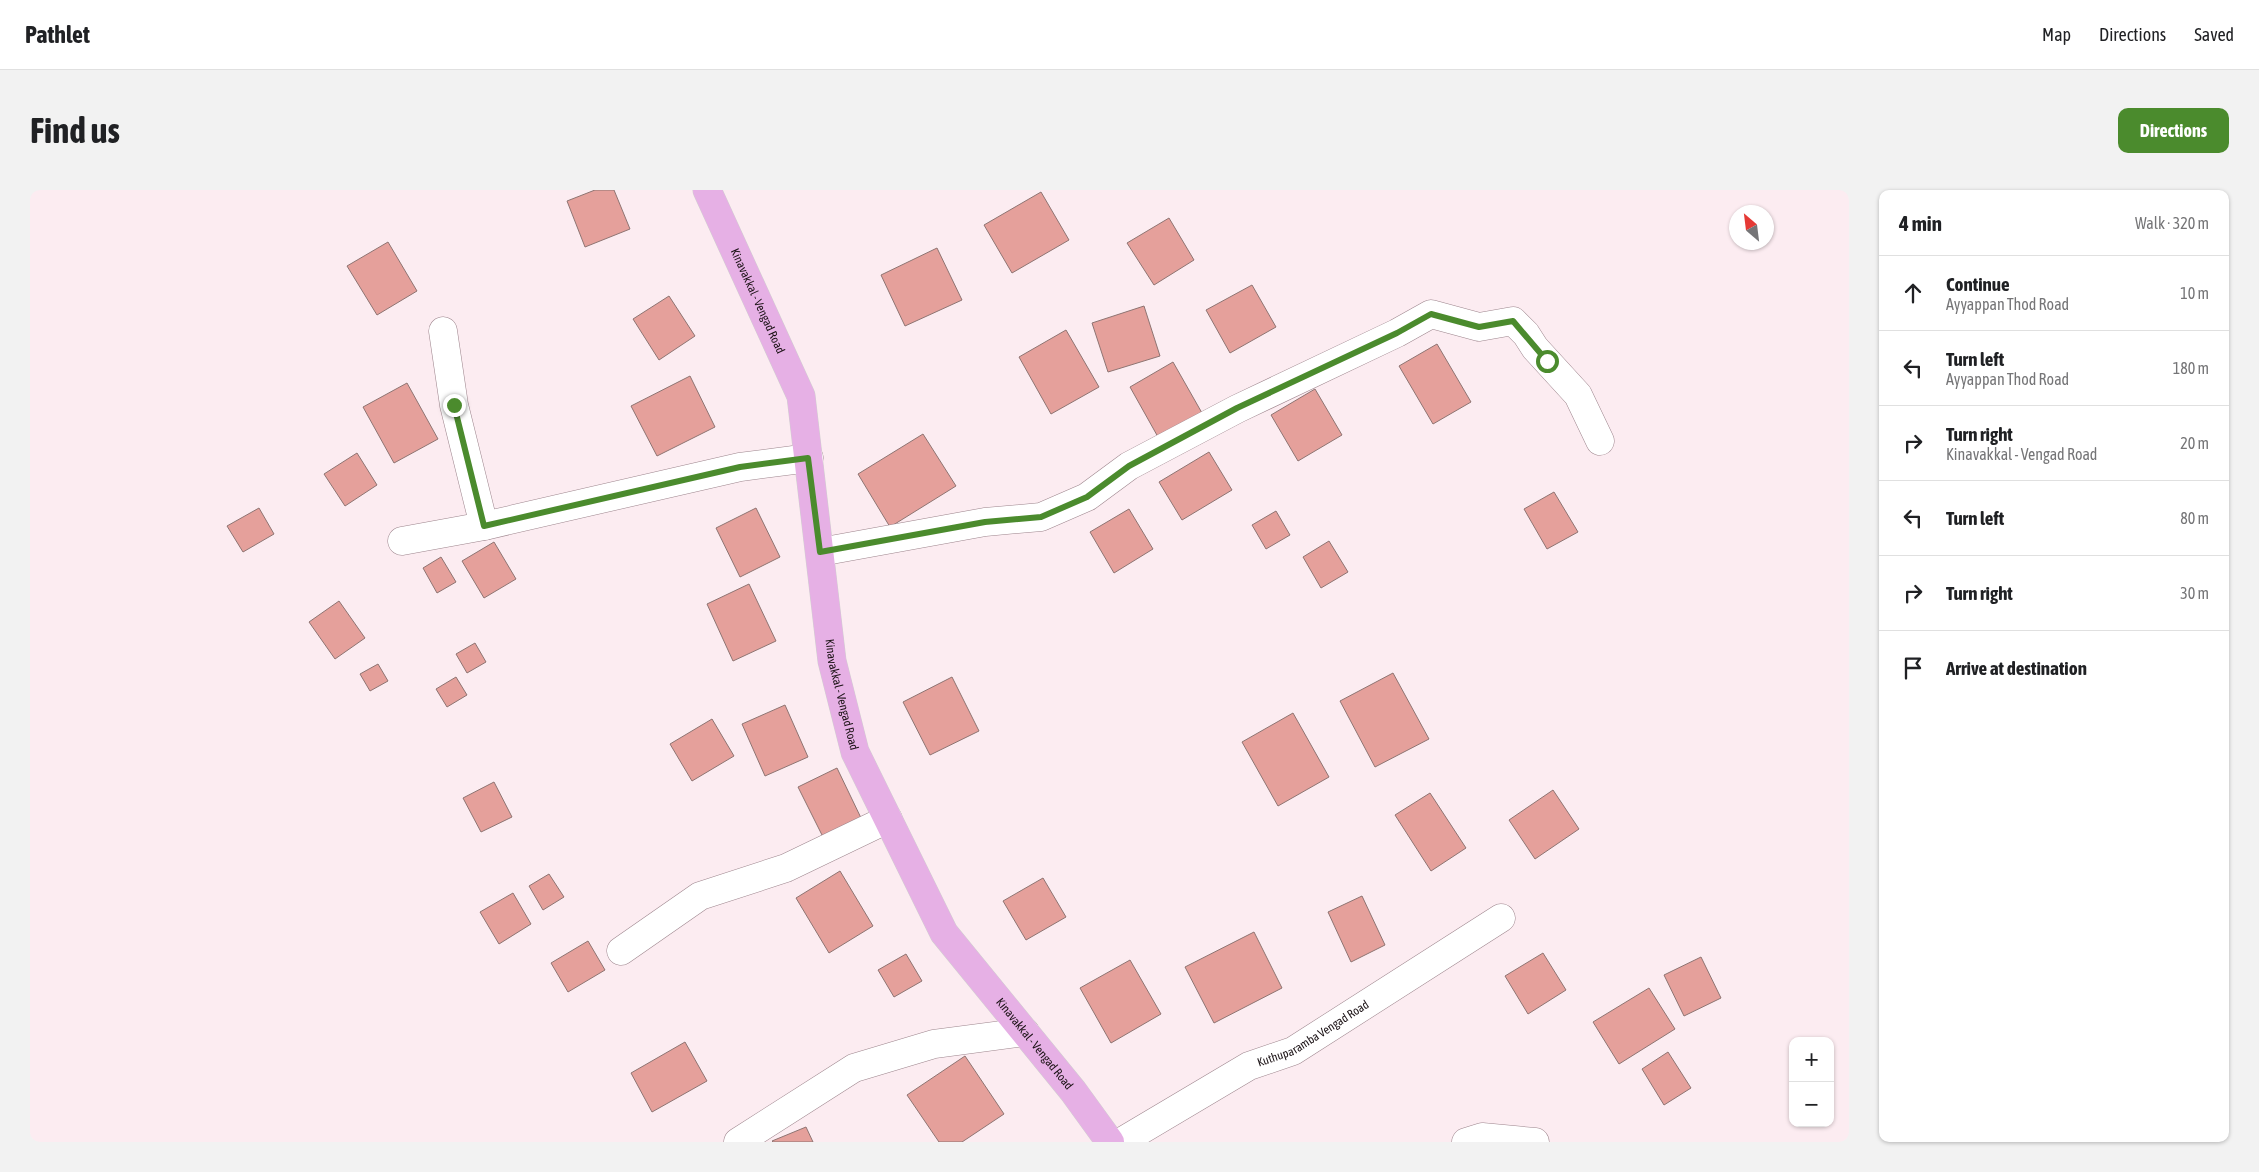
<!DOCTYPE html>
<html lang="en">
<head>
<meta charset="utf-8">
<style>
	:root { --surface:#fff; --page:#f2f2f2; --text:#202124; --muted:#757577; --line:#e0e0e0; --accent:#4b8b2d }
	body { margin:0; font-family:"Asap Condensed",sans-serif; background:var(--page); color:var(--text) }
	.controls { position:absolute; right:15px; bottom:15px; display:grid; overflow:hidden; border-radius:10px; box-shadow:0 1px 4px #0004 }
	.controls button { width:45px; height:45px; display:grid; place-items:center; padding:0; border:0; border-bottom:1px solid var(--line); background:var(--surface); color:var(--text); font:25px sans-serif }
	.compass { position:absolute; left:1699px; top:15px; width:45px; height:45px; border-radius:50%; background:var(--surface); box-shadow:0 1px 4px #0004; rotate:332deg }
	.stop { position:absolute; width:15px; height:15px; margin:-11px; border:4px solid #4b8b2d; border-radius:50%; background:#fff }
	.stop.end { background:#4b8b2d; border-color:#fff; box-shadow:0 1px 5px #0008 }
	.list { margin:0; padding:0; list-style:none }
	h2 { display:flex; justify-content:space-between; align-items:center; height:65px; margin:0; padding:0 20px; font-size:21px }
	h2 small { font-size:16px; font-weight:400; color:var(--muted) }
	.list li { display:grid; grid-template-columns:32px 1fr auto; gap:15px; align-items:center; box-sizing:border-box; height:75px; padding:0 20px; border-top:1px solid var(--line) }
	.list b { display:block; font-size:19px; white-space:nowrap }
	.list p { margin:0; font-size:16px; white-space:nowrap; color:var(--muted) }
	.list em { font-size:16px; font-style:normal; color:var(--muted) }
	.icon { flex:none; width:28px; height:28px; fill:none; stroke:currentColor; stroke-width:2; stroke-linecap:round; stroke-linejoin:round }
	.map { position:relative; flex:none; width:1819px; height:952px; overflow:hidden; border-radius:10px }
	header { display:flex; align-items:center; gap:30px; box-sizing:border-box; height:70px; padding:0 25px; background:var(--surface); border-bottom:1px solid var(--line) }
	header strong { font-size:24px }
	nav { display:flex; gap:28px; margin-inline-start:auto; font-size:18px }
	.intro { display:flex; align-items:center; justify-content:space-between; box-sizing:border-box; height:120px; padding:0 30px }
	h1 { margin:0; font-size:35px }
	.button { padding:12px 22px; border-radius:10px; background:var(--accent); color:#fff; font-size:18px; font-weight:700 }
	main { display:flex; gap:30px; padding:0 30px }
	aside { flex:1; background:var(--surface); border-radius:10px; box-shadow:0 1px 4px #0004 }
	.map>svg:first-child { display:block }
	.building { fill:#e5a09b; stroke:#8e7472 }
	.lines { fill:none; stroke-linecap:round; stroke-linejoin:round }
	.minor-casing { stroke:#9d858d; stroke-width:29 }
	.major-casing { stroke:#d1d0d0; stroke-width:29 }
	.minor { stroke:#fff; stroke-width:28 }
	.major { stroke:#e6b0e5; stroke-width:28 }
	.route { stroke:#4b8b2d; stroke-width:6 }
	.labels { text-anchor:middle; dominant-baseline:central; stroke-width:4.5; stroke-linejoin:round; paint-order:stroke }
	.street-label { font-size:12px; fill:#1b1215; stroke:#fcecf1 }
</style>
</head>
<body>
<header>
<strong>Pathlet</strong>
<nav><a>Map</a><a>Directions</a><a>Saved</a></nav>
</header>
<div class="intro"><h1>Find us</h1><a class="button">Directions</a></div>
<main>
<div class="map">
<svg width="1819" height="952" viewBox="0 0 1819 952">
	<rect width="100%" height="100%" fill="#fcecf1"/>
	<path class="building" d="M565,0H584L600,39L555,57L537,11Z
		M1011,2L1039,50L982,83L954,35Z
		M1139,28L1164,70L1124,95L1097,53Z
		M358,52L387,101L347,125L317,76Z
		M907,58L932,110L875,136L851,85Z
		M1222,95L1246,137L1200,163L1176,120Z
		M639,106L665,146L629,170L603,129Z
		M1114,116L1130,166L1078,182L1062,133Z
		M1036,140L1069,197L1021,224L989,167Z
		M1407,154L1441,212L1403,234L1369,176Z
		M1143,172L1172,223L1128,247L1100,197Z
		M660,186L685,237L627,266L601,216Z
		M377,193L408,249L364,273L333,217Z
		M1285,199L1312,245L1268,271L1241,225Z
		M893,244L926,296L860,337L828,284Z
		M1179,262L1202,300L1152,330L1129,292Z
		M327,263L347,295L315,316L294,284Z
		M1524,302L1548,342L1517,359L1494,319Z
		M229,318L244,344L213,362L197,336Z
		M726,318L750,367L710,387L686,338Z
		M1099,319L1123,359L1084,383L1060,342Z
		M1246,321L1260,345L1236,359L1222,335Z
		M1299,351L1318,382L1291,398L1273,367Z
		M464,352L486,389L454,408L432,371Z
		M411,367L426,392L407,403L393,378Z
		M719,394L746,451L703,471L677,414Z
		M309,411L335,448L305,469L279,432Z
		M445,453L456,472L437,483L426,464Z
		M348,474L358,491L340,501L330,484Z
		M1363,483L1399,549L1345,577L1310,511Z
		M426,487L437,505L417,517L406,499Z
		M922,487L949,541L900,565L873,512Z
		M755,515L778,567L735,586L712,534Z
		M1263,523L1299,587L1248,616L1212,552Z
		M682,529L704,566L662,591L640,554Z
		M807,578L832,630L794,649L768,597Z
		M464,592L482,627L451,642L433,608Z
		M1523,600L1549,639L1505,669L1479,630Z
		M1400,603L1436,658L1401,681L1365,625Z
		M810,681L843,736L799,763L766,708Z
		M519,684L534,707L513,720L499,696Z
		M1013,688L1036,727L996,750L973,711Z
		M483,703L501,734L469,754L450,722Z
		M1332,706L1355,755L1321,772L1298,722Z
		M1224,742L1252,798L1184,833L1155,777Z
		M558,751L575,780L538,802L521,773Z
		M1513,763L1536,800L1498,824L1475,786Z
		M876,764L892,791L864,807L848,780Z
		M1671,767L1691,808L1654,826L1634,785Z
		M1100,770L1131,824L1081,853L1050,798Z
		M1619,798L1645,839L1589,874L1563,832Z
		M655,852L677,891L622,922L601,883Z
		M1638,862L1661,898L1634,915L1612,879Z
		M935,866L974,924L932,952H909L877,905Z
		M776,937L783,952H743L742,951Z"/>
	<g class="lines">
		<g class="minor-casing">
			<g id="minor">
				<path d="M413,141L424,215L454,336"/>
				<path d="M372,351L454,336L710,277L779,268"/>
				<path d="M790,362L955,332L1011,327L1057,307L1099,276L1207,219L1367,143L1401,124L1449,137L1483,131L1496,144L1505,158L1548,205L1570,251"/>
				<path d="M591,761L670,706L756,678L858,629"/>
				<path d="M708,952L824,878L904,854L995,842"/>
				<path id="s1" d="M1091,952L1219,876L1263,861L1471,728"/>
				<path d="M1436,952L1452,947L1505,952"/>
			</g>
		</g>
		<g class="major-casing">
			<g id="major">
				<path id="s2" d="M677,0L771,206L802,471L825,562L914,743L1043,901L1080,952"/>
			</g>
		</g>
		<use href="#minor" class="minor"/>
		<use href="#major" class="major"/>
	</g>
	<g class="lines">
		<path class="route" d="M424,215L454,336L710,277L778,268L790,362L955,332L1011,327L1057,307L1099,276L1207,218L1367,143L1401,124L1449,137L1483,131L1517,171"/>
	</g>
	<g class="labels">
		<g class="street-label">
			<text stroke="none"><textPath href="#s2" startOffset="122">Kinavakkal - Vengad Road</textPath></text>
			<text stroke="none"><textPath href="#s2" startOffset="528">Kinavakkal - Vengad Road</textPath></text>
			<text stroke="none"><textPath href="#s1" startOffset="221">Kuthuparamba Vengad Road</textPath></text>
			<text stroke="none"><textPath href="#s2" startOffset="932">Kinavakkal - Vengad Road</textPath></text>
		</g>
	</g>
</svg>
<div class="controls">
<button>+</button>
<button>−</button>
</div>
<svg class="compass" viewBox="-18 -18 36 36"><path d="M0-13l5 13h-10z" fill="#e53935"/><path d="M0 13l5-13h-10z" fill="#757577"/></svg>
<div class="stop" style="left:1517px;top:171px"></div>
<div class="stop end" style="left:424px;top:215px"></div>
</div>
<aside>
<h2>4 min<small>Walk · 320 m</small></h2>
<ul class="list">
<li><svg class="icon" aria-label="ahead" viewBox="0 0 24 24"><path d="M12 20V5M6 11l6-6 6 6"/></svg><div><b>Continue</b><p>Ayyappan Thod Road</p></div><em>10 m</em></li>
<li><svg class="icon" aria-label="left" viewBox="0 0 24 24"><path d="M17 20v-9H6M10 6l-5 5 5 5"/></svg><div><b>Turn left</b><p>Ayyappan Thod Road</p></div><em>180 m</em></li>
<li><svg class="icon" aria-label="right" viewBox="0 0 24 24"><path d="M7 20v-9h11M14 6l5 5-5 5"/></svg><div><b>Turn right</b><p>Kinavakkal - Vengad Road</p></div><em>20 m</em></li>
<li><svg class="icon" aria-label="left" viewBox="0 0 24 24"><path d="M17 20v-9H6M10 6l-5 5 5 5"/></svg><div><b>Turn left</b></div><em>80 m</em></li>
<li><svg class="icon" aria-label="right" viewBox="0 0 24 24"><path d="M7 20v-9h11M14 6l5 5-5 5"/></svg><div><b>Turn right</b></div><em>30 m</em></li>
<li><svg class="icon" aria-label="arrive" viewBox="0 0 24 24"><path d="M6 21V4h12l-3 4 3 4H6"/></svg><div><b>Arrive at destination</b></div></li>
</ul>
</aside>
</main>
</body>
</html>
